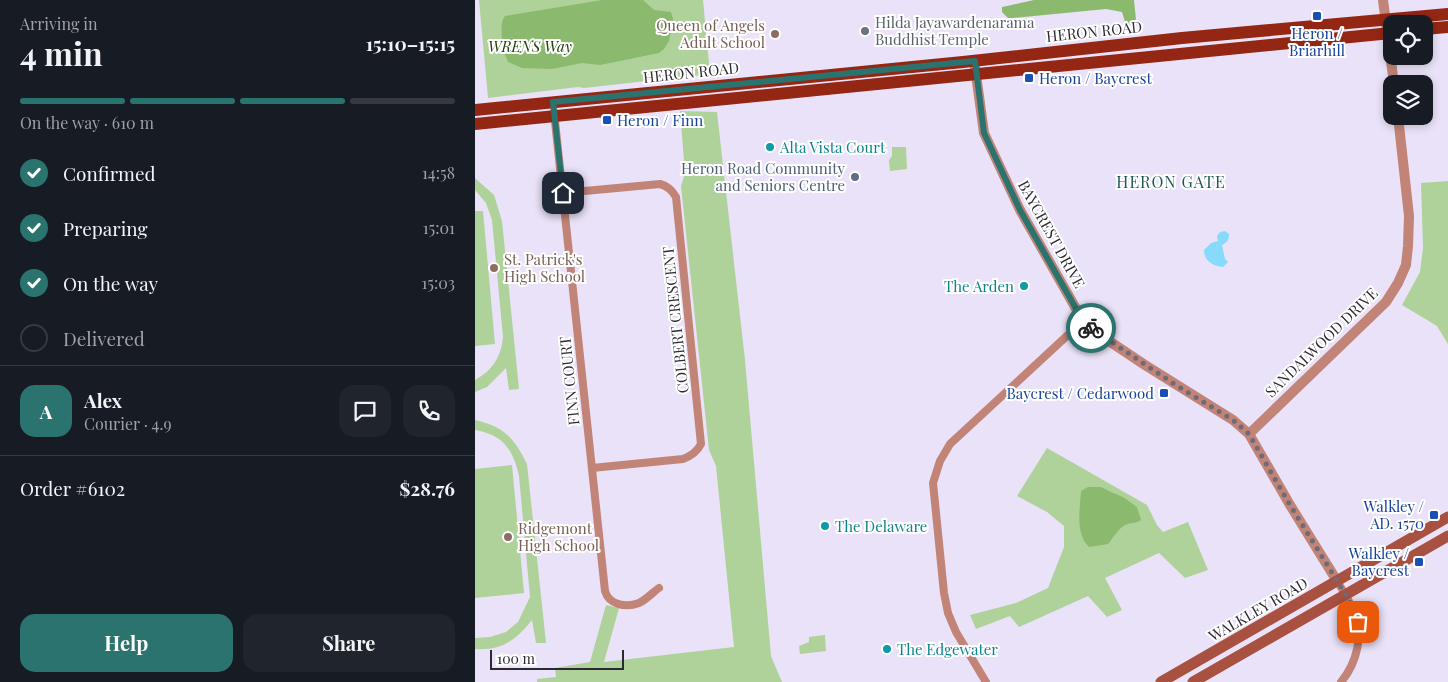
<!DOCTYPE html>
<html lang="en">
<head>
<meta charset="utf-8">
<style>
  body { margin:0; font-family:"Playfair Display",serif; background:#20242c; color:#f1f3f6; height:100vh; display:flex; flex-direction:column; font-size:19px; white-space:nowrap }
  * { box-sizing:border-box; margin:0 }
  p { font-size:16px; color:#9ea1a6 }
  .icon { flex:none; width:28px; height:28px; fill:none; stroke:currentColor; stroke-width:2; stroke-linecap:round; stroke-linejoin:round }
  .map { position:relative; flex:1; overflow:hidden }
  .side { display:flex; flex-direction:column; background:#171b24; width:475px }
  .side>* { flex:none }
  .tools { position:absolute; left:908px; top:15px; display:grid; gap:10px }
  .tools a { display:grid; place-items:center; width:50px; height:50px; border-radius:10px; background:#171b24; box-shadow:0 2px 8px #0003; font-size:25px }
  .scale { position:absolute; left:15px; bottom:12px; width:134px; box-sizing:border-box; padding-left:5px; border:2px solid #2c2931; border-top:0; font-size:14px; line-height:18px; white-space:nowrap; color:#2c2931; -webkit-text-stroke:4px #fff; paint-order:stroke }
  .pin { position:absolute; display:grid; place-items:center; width:42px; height:42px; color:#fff; margin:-21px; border-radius:10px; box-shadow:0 2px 8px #0006 }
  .courier { position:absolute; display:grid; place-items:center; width:50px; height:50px; margin:-25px; border:4px solid #2a736e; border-radius:50%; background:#fff; color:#222; box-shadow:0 1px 6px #0007 }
  .headline em { font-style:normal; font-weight:700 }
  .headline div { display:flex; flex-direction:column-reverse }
  .headline { display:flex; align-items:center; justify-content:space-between; height:85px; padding:0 20px }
  h1 { font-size:32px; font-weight:700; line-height:38px }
  .bar { display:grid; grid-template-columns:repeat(4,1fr); gap:8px 5px; align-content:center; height:60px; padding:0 20px }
  .bar i { height:6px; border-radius:4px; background:#363941 }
  .bar .selected { background:#2a736e }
  .bar p { grid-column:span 4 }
  .line { display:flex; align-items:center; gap:12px; padding:0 20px; border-top:1px solid #363941 }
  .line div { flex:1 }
  .round { display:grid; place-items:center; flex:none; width:52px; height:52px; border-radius:15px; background:#20242c }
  ol { padding:0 20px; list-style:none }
  li { display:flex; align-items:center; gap:15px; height:55px }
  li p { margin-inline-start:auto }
  li .icon { padding:5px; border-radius:50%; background:#2a736e; color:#fff; stroke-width:4 }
  li:last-child { color:#9ea1a6 }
  li i { width:28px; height:28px; border:2px solid #363941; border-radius:50% }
  .action { display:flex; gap:10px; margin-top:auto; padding:10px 20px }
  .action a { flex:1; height:58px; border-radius:15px; background:#2a736e; color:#fff; font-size:20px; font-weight:700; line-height:58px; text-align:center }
  .action a+a { background:#20242c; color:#f1f3f6 }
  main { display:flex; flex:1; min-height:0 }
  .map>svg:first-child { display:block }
  .green { fill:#afd29b }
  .forest { fill:#8bb96d }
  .water { fill:#88dafb }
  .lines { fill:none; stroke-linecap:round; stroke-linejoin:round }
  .minor { stroke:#c18477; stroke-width:8 }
  .tertiary { stroke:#c18477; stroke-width:10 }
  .secondary { stroke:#a95141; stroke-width:11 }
  .primary { stroke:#942614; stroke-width:12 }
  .done { stroke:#6e6a77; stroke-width:5; stroke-dasharray:0 9 }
  .route { stroke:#2a736e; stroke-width:6 }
  .transit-dot { fill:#1a4fb4; stroke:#fff; stroke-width:2 }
  .worship-dot { fill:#6b7280; stroke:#fff; stroke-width:2 }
  .education-dot { fill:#8d6e63; stroke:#fff; stroke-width:2 }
  .culture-dot { fill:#0f9aa8; stroke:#fff; stroke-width:2 }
  .service-dot { fill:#5c6f8a; stroke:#fff; stroke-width:2 }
  .labels { text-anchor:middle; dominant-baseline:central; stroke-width:4; stroke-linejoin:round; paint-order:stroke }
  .worship-label { font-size:15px; fill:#5b616d; stroke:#fff; text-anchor:start }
  .education-label { font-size:15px; fill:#785e54; stroke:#fff; text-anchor:start }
  .street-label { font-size:15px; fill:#2c2931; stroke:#fff }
  .transit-label { font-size:15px; fill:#164399; stroke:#fff; text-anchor:end }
  .park-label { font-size:15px; font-style:italic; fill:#213f08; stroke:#fff }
  .culture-label { font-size:15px; fill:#0d838f; stroke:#fff; text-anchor:start }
  .service-label { font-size:15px; fill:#4e5e75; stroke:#fff; text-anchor:end }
  .neighbourhood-label { font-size:16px; letter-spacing:1px; fill:#1c5753; stroke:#fff }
</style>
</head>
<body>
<main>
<section class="side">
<div class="headline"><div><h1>4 min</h1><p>Arriving in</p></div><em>15:10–15:15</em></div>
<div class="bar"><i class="selected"></i><i class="selected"></i><i class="selected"></i><i></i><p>On the way · 610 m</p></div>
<ol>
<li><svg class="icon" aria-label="check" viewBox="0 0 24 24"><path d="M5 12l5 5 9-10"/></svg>Confirmed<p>14:58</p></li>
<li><svg class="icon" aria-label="check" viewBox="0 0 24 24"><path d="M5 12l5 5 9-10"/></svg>Preparing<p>15:01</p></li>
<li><svg class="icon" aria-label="check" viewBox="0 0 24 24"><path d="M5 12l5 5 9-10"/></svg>On the way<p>15:03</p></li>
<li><i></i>Delivered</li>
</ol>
<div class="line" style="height:90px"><b class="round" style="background:#2a736e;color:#fff">A</b><div><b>Alex</b><p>Courier · 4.9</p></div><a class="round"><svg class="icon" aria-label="chat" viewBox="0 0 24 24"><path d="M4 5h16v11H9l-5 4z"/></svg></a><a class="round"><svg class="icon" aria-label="phone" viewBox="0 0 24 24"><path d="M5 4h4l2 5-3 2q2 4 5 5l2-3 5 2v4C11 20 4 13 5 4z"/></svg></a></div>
<div class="line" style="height:65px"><div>Order #6102</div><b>$28.76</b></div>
<div class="action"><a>Help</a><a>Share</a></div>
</section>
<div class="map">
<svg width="973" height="682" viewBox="0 0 973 682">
  <rect width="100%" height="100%" fill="#eae2f8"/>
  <!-- green -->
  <g class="green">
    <path d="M4,0h224l7,74 -126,14 -6,-1 -90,11z"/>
    <path d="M205,111l37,1 28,248 26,296 11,26h-245v-3l19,-2 -1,-9 35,-6 16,-57 13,3 -15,54 130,-15 -18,-181 -7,-16 -28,-264 4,-13z"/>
    <path d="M417,147h14l1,22 -17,2 -1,-11 3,-4z"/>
    <path d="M0,178l19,17 8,26 17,168 -10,1 -3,-22 -19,19 -12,5v-12c18,-10 26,-23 28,-43l-11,-117 -6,-17 -11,-13z"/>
    <path d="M973,181v163l-11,-18 -35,-21 18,-33 3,-24 -2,-65z"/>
    <path d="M0,211h8l12,133 -20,2z"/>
    <path d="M0,420c30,7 39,18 52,44l19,179h-10l-4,-23c-16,20 -30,31 -57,29v-11l15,-1 16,-5 12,-10 12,-25 -11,-121c-6,-27 -16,-41 -44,-46z"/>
    <path d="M572,448l100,57 10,20 6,7 25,-10 20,48 -23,8 -26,-25 -54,25 17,32 -15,7 -19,-21 -69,31 -9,-11 -34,13 -6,-14 46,-12 32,-15 16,-41v-21l-17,-14 -30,-16z"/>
    <path d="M37,465l12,128 -49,5v-129z"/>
    <path d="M350,635l1,16 -26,3 -1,-8 10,-4v-5z"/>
  </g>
  <!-- forest -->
  <g class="forest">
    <path d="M127,0h41l11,10 17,2 2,7 -4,22 -5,8 -5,4 -49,10 -10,2 -18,-2 -30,6 -30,-1 -14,-6c-5,-10 -10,-38 -3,-46z"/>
    <path d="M559,0h100l2,20 -2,4 -8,1 -4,-13 -16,-3 -93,9h-5l-6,-6v-5l5,-1z"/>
    <path d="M613,487h13l10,5 12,5 14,10 4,13c-5,4 -10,2 -16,5 -7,4 -12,13 -17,19l-19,3c-14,-13 -9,-38 -8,-56z"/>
  </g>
  <!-- water -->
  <path class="water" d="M750,231l4,3c0,7 -2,8 -7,11l3,14 3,3 -5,5c-10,-1 -19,-6 -19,-17l7,-7 7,-2 -1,-5 3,-4z"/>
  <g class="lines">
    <!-- minor -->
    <g class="minor">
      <path d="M79,112l51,479c4,14 21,17 34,12 7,-3 14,-11 20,-15"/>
      <path d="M88,193l97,-9c8,2 12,6 16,13l25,247c-4,8 -10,12 -18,15l-91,9"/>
      <path d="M862,581c6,10 13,20 17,31 10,22 3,51 -13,70"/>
      <path d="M511,682l-30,-50 -8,-19 -4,-20 -11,-110 7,-22 10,-17 133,-123"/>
    </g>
    <!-- tertiary -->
    <g class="tertiary">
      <path d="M908,0l11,84"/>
      <path d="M500,67l9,66 36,77 63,111 20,16 42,28 88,55 16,14 41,71 47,76"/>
      <path d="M774,434l137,-132 12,-19 8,-18 2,-19 1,-30 -11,-100"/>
    </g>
    <!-- secondary -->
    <g class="secondary">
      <path d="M686,682l287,-165"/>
      <path d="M718,682l255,-146"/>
    </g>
    <!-- primary -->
    <g class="primary">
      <path d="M949,29l24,-2"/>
      <path d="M0,110l488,-48 219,-24 266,-24"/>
      <path d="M0,124l916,-91"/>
    </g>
  </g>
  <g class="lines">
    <!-- done -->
    <path class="done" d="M616,328l83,56 59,36 16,14 41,71 59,95 9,22"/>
    <!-- route -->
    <path class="route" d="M88,193l-10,-91 422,-41 9,72 36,77 63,111 8,7"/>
  </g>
  <!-- markers -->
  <g class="transit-dot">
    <rect x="837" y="11" width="10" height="10" rx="2.5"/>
    <rect x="549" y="73" width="10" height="10" rx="2.5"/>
    <rect x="127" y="115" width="10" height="10" rx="2.5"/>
    <rect x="684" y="388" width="10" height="10" rx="2.5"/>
    <rect x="954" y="510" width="10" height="10" rx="2.5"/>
    <rect x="939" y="557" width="10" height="10" rx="2.5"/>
  </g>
  <circle class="worship-dot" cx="390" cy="31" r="5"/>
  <g class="education-dot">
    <circle cx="300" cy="34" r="5"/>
    <circle cx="19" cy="268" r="5"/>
    <circle cx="33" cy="537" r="5"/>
  </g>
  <g class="culture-dot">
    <circle cx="295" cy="147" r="5"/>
    <circle cx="549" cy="286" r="5"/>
    <circle cx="350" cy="526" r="5"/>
    <circle cx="412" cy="649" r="5"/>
  </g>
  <circle class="service-dot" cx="380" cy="177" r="5"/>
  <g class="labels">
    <!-- worship labels -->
    <g class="worship-label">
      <text x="400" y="22">Hilda Jayawardenarama<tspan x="400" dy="17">Buddhist Temple</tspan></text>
    </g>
    <!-- education labels -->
    <g class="education-label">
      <text x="290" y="25" text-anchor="end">Queen of Angels<tspan x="290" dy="17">Adult School</tspan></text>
      <text x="29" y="259">St. Patrick's<tspan x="29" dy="17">High School</tspan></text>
      <text x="43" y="528">Ridgemont<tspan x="43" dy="17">High School</tspan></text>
    </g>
    <!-- street labels -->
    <g class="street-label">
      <text transform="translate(619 31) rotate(-6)">HERON ROAD</text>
      <text transform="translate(216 72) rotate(-6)">HERON ROAD</text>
      <text transform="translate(577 234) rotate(61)">BAYCREST DRIVE</text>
      <text transform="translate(200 320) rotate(-96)">COLBERT CRESCENT</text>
      <text transform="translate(846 342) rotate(-44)">SANDALWOOD DRIVE</text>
      <text transform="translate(94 381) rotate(-96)">FINN COURT</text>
      <text transform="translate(783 609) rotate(-30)">WALKLEY ROAD</text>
    </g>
    <!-- transit labels -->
    <g class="transit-label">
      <text x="842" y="33" text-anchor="middle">Heron /<tspan x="842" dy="17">Briarhill</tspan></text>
      <text x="564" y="78" text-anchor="start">Heron / Baycrest</text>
      <text x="142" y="120" text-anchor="start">Heron / Finn</text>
      <text x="679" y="393">Baycrest / Cedarwood</text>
      <text x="949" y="506">Walkley /<tspan x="949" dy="17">AD. 1570</tspan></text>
      <text x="934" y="553">Walkley /<tspan x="934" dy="17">Baycrest</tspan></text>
    </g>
    <!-- park labels -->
    <g class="park-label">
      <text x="55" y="46">WRENS Way</text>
    </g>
    <!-- culture labels -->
    <g class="culture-label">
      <text x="305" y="147">Alta Vista Court</text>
      <text x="539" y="286" text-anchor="end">The Arden</text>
      <text x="360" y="526">The Delaware</text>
      <text x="422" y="649">The Edgewater</text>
    </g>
    <!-- service labels -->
    <g class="service-label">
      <text x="370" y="168">Heron Road Community<tspan x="370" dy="17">and Seniors Centre</tspan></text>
    </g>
    <!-- neighbourhood labels -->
    <g class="neighbourhood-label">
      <text x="696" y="181">HERON GATE</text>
    </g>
  </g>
</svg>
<div class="tools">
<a><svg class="icon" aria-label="locate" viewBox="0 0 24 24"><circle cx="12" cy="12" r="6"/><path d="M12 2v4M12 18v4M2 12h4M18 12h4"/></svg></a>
<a><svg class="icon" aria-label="layers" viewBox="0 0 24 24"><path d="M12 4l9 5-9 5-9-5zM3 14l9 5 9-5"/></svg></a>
</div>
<div class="scale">100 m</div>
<div class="pin" style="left:883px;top:622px;background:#ea580c"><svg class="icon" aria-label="bag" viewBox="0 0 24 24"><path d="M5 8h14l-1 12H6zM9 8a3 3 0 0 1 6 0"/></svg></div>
<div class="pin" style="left:88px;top:193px;background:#1f2937"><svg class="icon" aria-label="home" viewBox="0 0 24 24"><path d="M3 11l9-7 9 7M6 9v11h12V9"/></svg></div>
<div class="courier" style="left:616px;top:328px"><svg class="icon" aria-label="bike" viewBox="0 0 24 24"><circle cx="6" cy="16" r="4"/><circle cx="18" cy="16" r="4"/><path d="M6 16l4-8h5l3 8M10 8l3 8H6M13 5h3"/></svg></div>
</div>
</main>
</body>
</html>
